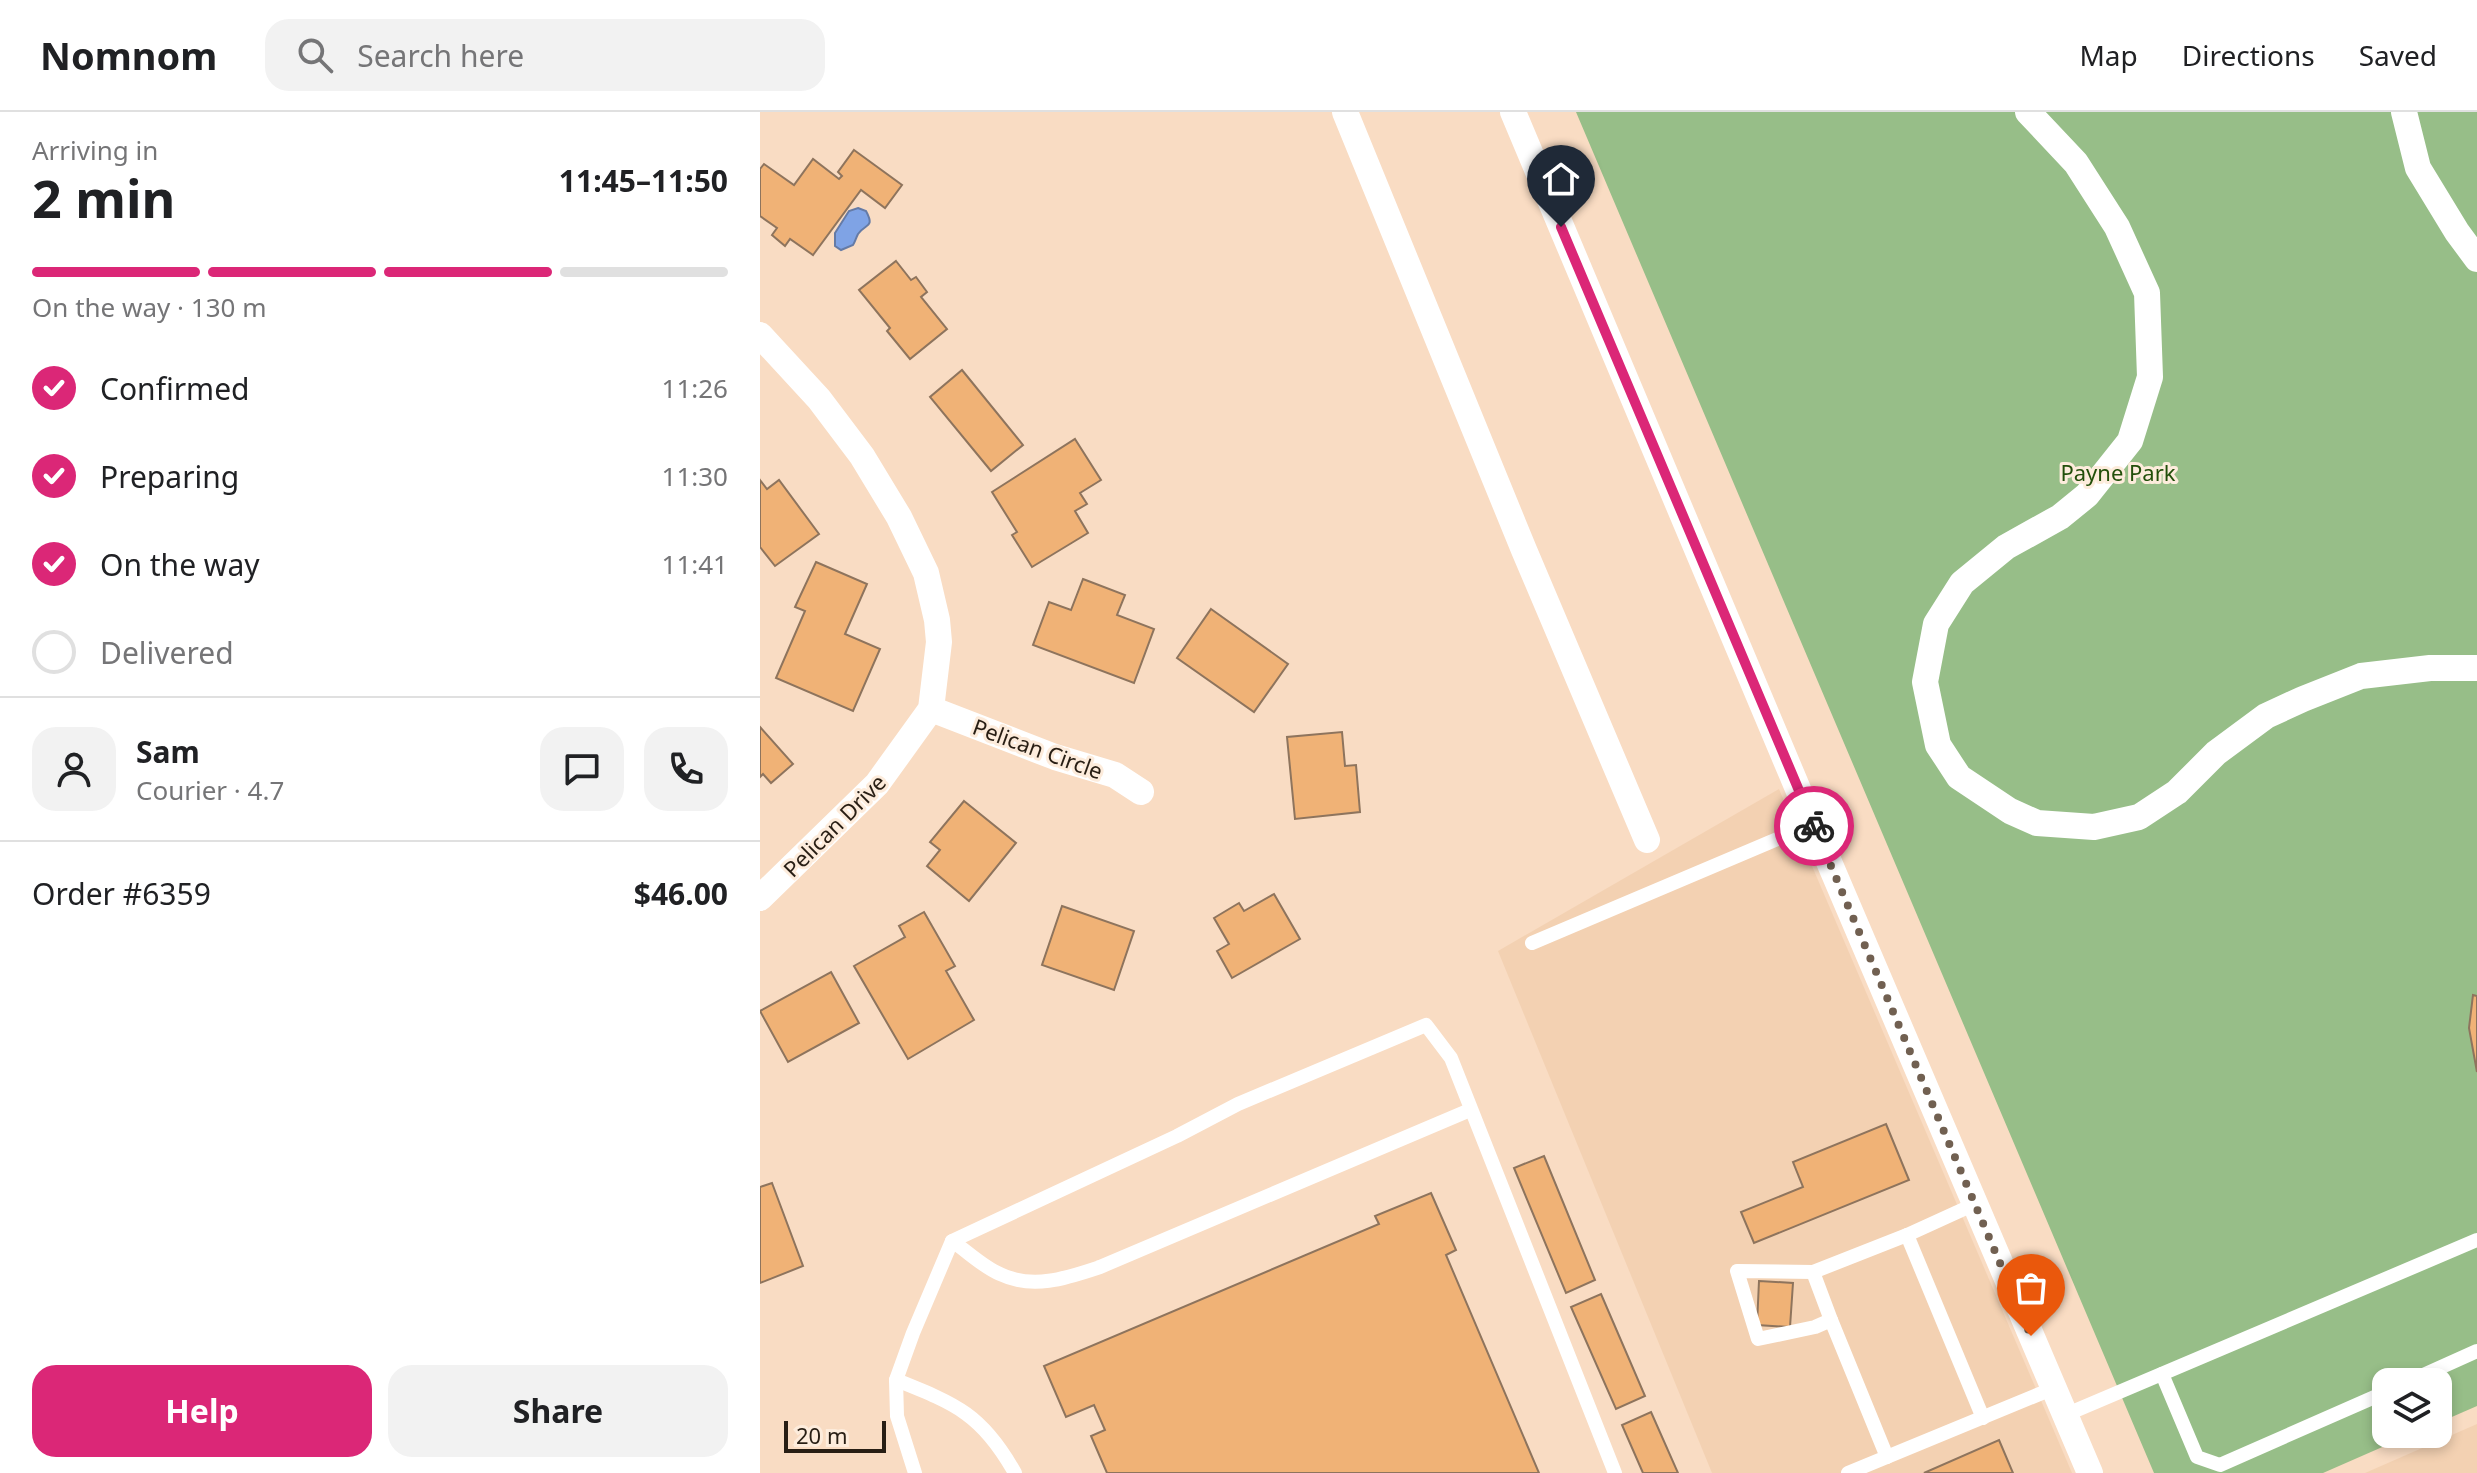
<!DOCTYPE html>
<html lang="en">
<head>
<meta charset="utf-8">
<style>
  body { margin:0; font-family:"Noto Sans",sans-serif; background:#f2f2f2; color:#202124; height:100vh; display:flex; flex-direction:column; font-size:30px; white-space:nowrap }
  * { box-sizing:border-box; margin:0 }
  p { font-size:26px; color:#757577 }
  .icon { flex:none; width:44px; height:44px; fill:none; stroke:currentColor; stroke-width:2; stroke-linecap:round; stroke-linejoin:round }
  .map { position:relative; flex:1; overflow:hidden }
  .drawer { display:flex; flex-direction:column; background:#fff; width:760px }
  .drawer>* { flex:none }
  .fabs { position:absolute; left:1612px; top:1256px; display:grid; gap:16px }
  .fabs a { display:grid; place-items:center; width:80px; height:80px; border-radius:16px; background:#fff; box-shadow:0 4px 12px #0003; font-size:40px }
  .scale { position:absolute; left:24px; bottom:20px; width:102px; box-sizing:border-box; padding-left:8px; border:4px solid #281e14; border-top:0; font-size:22px; line-height:28px; white-space:nowrap; color:#281e14; -webkit-text-stroke:6px #fdecdc; paint-order:stroke }
  .pin { position:absolute; display:grid; place-items:center; width:68px; height:68px; color:#fff; margin:-82px -34px; border-radius:50% 50% 50% 0; rotate:-45deg; box-shadow:0 0 8px #0007 }
  .pin .icon { rotate:45deg }
  .courier { position:absolute; display:grid; place-items:center; width:80px; height:80px; margin:-40px; border:6px solid #db2777; border-radius:50%; background:#fff; color:#222; box-shadow:0 2px 10px #0007 }
  .head em { font-style:normal; font-weight:700 }
  .head div { display:flex; flex-direction:column-reverse }
  .head { display:flex; align-items:center; justify-content:space-between; height:136px; padding:0 32px }
  h1 { font-size:52px; font-weight:700; line-height:60px }
  .bar { display:grid; grid-template-columns:repeat(4,1fr); gap:12px 8px; align-content:center; height:96px; padding:0 32px }
  .bar i { height:10px; border-radius:6px; background:#e0e0e0 }
  .bar .selected { background:#db2777 }
  .bar p { grid-column:span 4 }
  .line { display:flex; align-items:center; gap:20px; padding:0 32px; border-top:2px solid #e0e0e0 }
  .line div { flex:1 }
  .round { display:grid; place-items:center; flex:none; width:84px; height:84px; border-radius:24px; background:#f2f2f2 }
  ol { padding:0 32px; list-style:none }
  li { display:flex; align-items:center; gap:24px; height:88px }
  li p { margin-inline-start:auto }
  li .icon { padding:8px; border-radius:50%; background:#db2777; color:#fff; stroke-width:4 }
  li:last-child { color:#757577 }
  li i { width:44px; height:44px; border:4px solid #e0e0e0; border-radius:50% }
  .primary-button { display:flex; gap:16px; margin-top:auto; padding:16px 32px }
  .primary-button a { flex:1; height:92px; border-radius:24px; background:#db2777; color:#fff; font-size:32px; font-weight:700; line-height:92px; text-align:center }
  .primary-button a+a { background:#f2f2f2; color:#202124 }
  header { display:flex; align-items:center; gap:48px; box-sizing:border-box; height:112px; padding:0 40px; background:#fff; border-bottom:2px solid #e0e0e0 }
  header strong { font-size:38px }
  nav { display:flex; gap:44px; margin-inline-start:auto; font-size:28px }
  .search { width:560px; height:72px; background:#f2f2f2; display:flex; align-items:center; gap:20px; box-sizing:border-box; padding:0 28px; border-radius:24px; color:#757577; font-size:30px }
  main { display:flex; flex:1; min-height:0 }
  .map>svg:first-child { display:block }
  .built { fill:#f3d1b2 }
  .green { fill:#97be88 }
  .water { fill:#7fa3e5; stroke:#657ba6; stroke-width:2 }
  .building { fill:#f0b276; stroke:#8e745d; stroke-width:2 }
  .lines { fill:none; stroke-linecap:round; stroke-linejoin:round }
  .lane { stroke:#fff; stroke-width:14 }
  .street { stroke:#fff; stroke-width:26 }
  .done { stroke:#716051; stroke-width:8; stroke-dasharray:0 14.4 }
  .route { stroke:#db2777; stroke-width:10 }
  .labels { text-anchor:middle; dominant-baseline:central; stroke-width:6; stroke-linejoin:round; paint-order:stroke }
  .park-label { font-size:22px; fill:#224f0a; stroke:#fdecdc }
  .street-label { font-size:22px; fill:#281e14; stroke:#fdecdc }
</style>
</head>
<body>
<header>
<strong>Nomnom</strong>
<div class="search"><svg class="icon" aria-label="search" viewBox="0 0 24 24"><circle cx="10" cy="10" r="6"/><path d="M15 15l6 6"/></svg>Search here</div>
<nav><a>Map</a><a>Directions</a><a>Saved</a></nav>
</header>
<main>
<section class="drawer">
<div class="head"><div><h1>2 min</h1><p>Arriving in</p></div><em>11:45–11:50</em></div>
<div class="bar"><i class="selected"></i><i class="selected"></i><i class="selected"></i><i></i><p>On the way · 130 m</p></div>
<ol>
<li><svg class="icon" aria-label="check" viewBox="0 0 24 24"><path d="M5 12l5 5 9-10"/></svg>Confirmed<p>11:26</p></li>
<li><svg class="icon" aria-label="check" viewBox="0 0 24 24"><path d="M5 12l5 5 9-10"/></svg>Preparing<p>11:30</p></li>
<li><svg class="icon" aria-label="check" viewBox="0 0 24 24"><path d="M5 12l5 5 9-10"/></svg>On the way<p>11:41</p></li>
<li><i></i>Delivered</li>
</ol>
<div class="line" style="height:144px"><a class="round"><svg class="icon" aria-label="person" viewBox="0 0 24 24"><circle cx="12" cy="8" r="4"/><path d="M4 21q1-7 8-7t8 7"/></svg></a><div><b>Sam</b><p>Courier · 4.7</p></div><a class="round"><svg class="icon" aria-label="chat" viewBox="0 0 24 24"><path d="M4 5h16v11H9l-5 4z"/></svg></a><a class="round"><svg class="icon" aria-label="phone" viewBox="0 0 24 24"><path d="M5 4h4l2 5-3 2q2 4 5 5l2-3 5 2v4C11 20 4 13 5 4z"/></svg></a></div>
<div class="line" style="height:104px"><div>Order #6359</div><b>$46.00</b></div>
<div class="primary-button"><a>Help</a><a>Share</a></div>
</section>
<div class="map">
<svg width="1717" height="1361" viewBox="0 0 1717 1361">
  <rect width="100%" height="100%" fill="#f9dcc3"/>
  <!-- built -->
  <g class="built">
    <path d="M1019,677l293,684h-360l-214,-522z"/>
    <path d="M1717,1312v49h-112z"/>
  </g>
  <!-- green -->
  <path class="green" d="M816,0h901v1294l-39,17v-41h-52v52h26l-89,39h-169z"/>
  <!-- water -->
  <path class="water" d="M98,96l8,3c9,17 0,12 -8,23 -2,4 -3,8 -5,11l-12,5 -6,-4v-13l14,-22z"/>
  <!-- building -->
  <g class="building">
    <path d="M94,38l48,35 -17,23 -24,-18 -48,65 -23,-16 -5,7 -13,-11 5,-7 -17,-12v-47l4,-5 30,21 19,-26 26,20 3,-3 -4,-4z"/>
    <path d="M136,149l15,19 5,-3 11,15 -6,5 26,32 -37,30 -23,-28 3,-3 -31,-38z"/>
    <path d="M202,258l61,75 -32,26 -61,-74z"/>
    <path d="M315,327l26,41 -21,13 7,11 -12,7 13,22 -56,34 -20,-32 5,-3 -25,-40z"/>
    <path d="M0,368l7,9 12,-9 40,54 -44,32 -15,-19z"/>
    <path d="M56,450l51,22 -22,50 35,15 -27,62 -77,-33 29,-67 -10,-4z"/>
    <path d="M323,467l42,16 -8,20 37,14 -20,54 -101,-38 16,-43 22,8z"/>
    <path d="M451,497l77,55 -34,48 -77,-54z"/>
    <path d="M0,615l33,37 -22,19 -8,-9 -3,3z"/>
    <path d="M582,620l3,34 11,-1 4,47 -65,7 -8,-82z"/>
    <path d="M204,689l52,42 -47,58 -42,-35 13,-16 -10,-8z"/>
    <path d="M514,782l26,45 -68,39 -15,-27 12,-7 -15,-26 25,-15 5,8z"/>
    <path d="M302,794l72,25 -20,59 -72,-25z"/>
    <path d="M164,800l31,54 -9,5 28,49 -66,39 -54,-93 51,-29 -6,-11z"/>
    <path d="M71,860l28,51 -71,39 -28,-51z"/>
    <path d="M1713,883l4,1v76l-8,-44z"/>
    <path d="M1126,1012l23,56 -155,63 -13,-31 62,-25 -10,-25z"/>
    <path d="M784,1044l51,124 -29,13 -52,-125z"/>
    <path d="M12,1071l31,83 -43,17v-96z"/>
    <path d="M671,1081l25,57 -10,5 93,218h-432l-16,-37 14,-6 -11,-25 -28,12 -22,-51 335,-142 -4,-8z"/>
    <path d="M999,1169l34,2 -3,44 -33,-2z"/>
    <path d="M841,1182l44,102 -29,13 -45,-102z"/>
    <path d="M891,1300l27,61h-35l-21,-48z"/>
    <path d="M1239,1328l14,33h-89z"/>
  </g>
  <g class="lines">
    <!-- lane -->
    <g class="lane">
      <path d="M772,831l281,-119"/>
      <path d="M1147,1123l76,183"/>
      <path d="M192,1129c15,10 31,26 48,33 33,16 67,4 100,-7l370,-157"/>
      <path d="M1053,1160l18,48"/>
      <path d="M1402,1262l35,83 23,8 166,-73"/>
      <path d="M136,1268c60,24 86,34 119,93"/>
      <path d="M1648,1270l69,-31"/>
      <path d="M1305,1303l412,-175"/>
      <path d="M1127,1345l-56,-137 -16,7 -57,12 -21,-68 76,1 94,-37 68,-31"/>
      <path d="M155,1361l-18,-57 -1,-36 17,-47 39,-92 225,-105 61,-32 188,-79 25,33 164,415"/>
      <path d="M1088,1361l206,-85"/>
    </g>
    <!-- street -->
    <g class="street">
      <path d="M585,0l179,438 123,290"/>
      <path d="M753,0l290,689 287,672"/>
      <path d="M1268,0l48,51 41,64 30,66 3,84 -20,64 -43,54 -27,22 -54,30 -44,36 -26,41 -11,58 13,63 21,32 51,34 27,12 57,4 45,-10 38,-25 39,-39 50,-37 37,-17 58,-23 69,-8h47"/>
      <path d="M1644,0l14,56 39,64 20,27"/>
      <path d="M0,223l59,64 43,57 37,61 27,56 11,47 2,22 -8,67 -54,75 -117,114"/>
      <path d="M171,597l124,48 60,18 26,17"/>
    </g>
  </g>
  <g class="lines">
    <!-- done -->
    <path class="done" d="M1054,714l217,510"/>
    <!-- route -->
    <path class="route" d="M801,115l253,599"/>
  </g>
  <g class="labels">
    <!-- park labels -->
    <g class="park-label">
      <text x="1358" y="360">Payne Park</text>
    </g>
    <!-- street labels -->
    <g class="street-label">
      <text transform="translate(278 636) rotate(20)">Pelican Circle</text>
      <text transform="translate(74 713) rotate(-45)">Pelican Drive</text>
    </g>
  </g>
</svg>
<div class="fabs">
<a><svg class="icon" aria-label="layers" viewBox="0 0 24 24"><path d="M12 4l9 5-9 5-9-5zM3 14l9 5 9-5"/></svg></a>
</div>
<div class="scale">20 m</div>
<div class="pin" style="left:1271px;top:1224px;background:#ea580c"><svg class="icon" aria-label="bag" viewBox="0 0 24 24"><path d="M5 8h14l-1 12H6zM9 8a3 3 0 0 1 6 0"/></svg></div>
<div class="pin" style="left:801px;top:115px;background:#1f2937"><svg class="icon" aria-label="home" viewBox="0 0 24 24"><path d="M3 11l9-7 9 7M6 9v11h12V9"/></svg></div>
<div class="courier" style="left:1054px;top:714px"><svg class="icon" aria-label="bike" viewBox="0 0 24 24"><circle cx="6" cy="16" r="4"/><circle cx="18" cy="16" r="4"/><path d="M6 16l4-8h5l3 8M10 8l3 8H6M13 5h3"/></svg></div>
</div>
</main>
</body>
</html>
